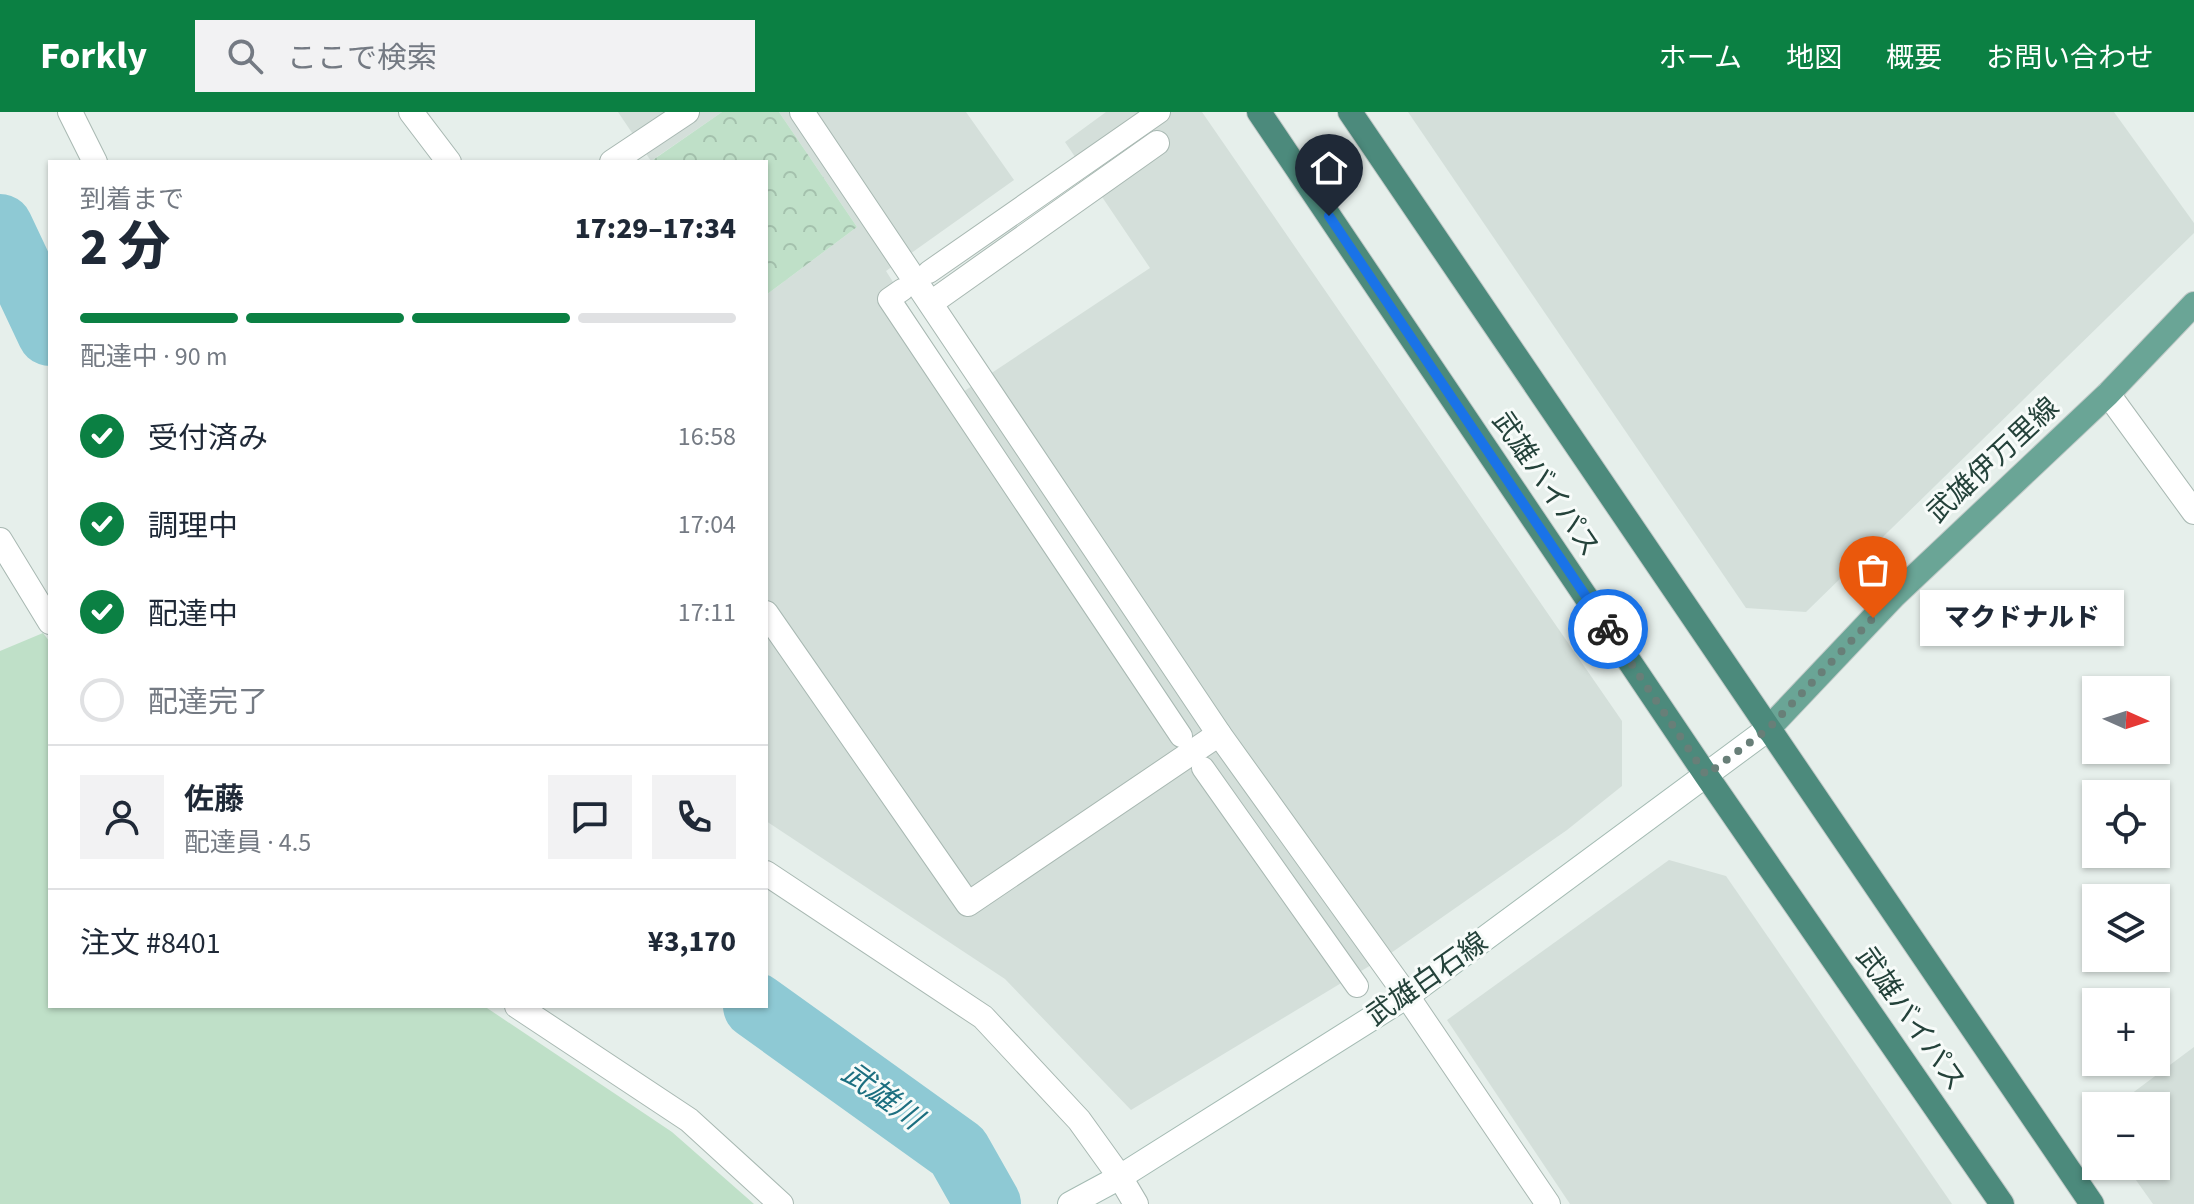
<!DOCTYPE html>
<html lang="ja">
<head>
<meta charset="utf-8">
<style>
  body { margin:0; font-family:"Source Sans 3","Noto Sans JP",sans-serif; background:#f2f2f3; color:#1f2937; height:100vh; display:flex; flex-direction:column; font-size:30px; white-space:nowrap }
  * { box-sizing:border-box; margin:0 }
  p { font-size:26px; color:#747a83 }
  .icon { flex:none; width:44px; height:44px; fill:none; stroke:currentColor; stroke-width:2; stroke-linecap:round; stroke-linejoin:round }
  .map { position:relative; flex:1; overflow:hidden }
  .drawer { position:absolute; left:48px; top:48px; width:720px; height:848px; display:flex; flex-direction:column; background:#fff; border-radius:0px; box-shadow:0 2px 6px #0004 }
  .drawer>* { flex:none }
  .needle { width:52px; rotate:93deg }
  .controls { position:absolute; left:2082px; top:564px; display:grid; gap:16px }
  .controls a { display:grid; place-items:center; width:88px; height:88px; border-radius:0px; background:#fff; box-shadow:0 2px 6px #0004; font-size:40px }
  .pin { position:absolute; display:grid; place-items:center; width:68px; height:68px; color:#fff; margin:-82px -34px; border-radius:50% 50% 50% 0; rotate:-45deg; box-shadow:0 0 8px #0007 }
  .pin .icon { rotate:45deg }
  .courier { position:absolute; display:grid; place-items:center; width:80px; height:80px; margin:-40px; border:6px solid #1a73e8; border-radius:50%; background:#fff; color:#222; box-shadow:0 2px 10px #0007 }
  .bubble { position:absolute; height:56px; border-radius:0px; background:#fff; box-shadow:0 2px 6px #0004; font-size:26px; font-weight:800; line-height:56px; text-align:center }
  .summary em { font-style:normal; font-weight:800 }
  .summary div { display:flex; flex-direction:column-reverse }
  .summary { display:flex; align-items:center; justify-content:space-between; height:136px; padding:0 32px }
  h1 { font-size:52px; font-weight:800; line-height:60px }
  .bar { display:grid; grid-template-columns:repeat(4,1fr); gap:12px 8px; align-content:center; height:96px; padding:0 32px }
  .bar i { height:10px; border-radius:6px; background:#e0e1e3 }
  .bar .selected { background:#0b8043 }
  .bar p { grid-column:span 4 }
  .line { display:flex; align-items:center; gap:20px; padding:0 32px; border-top:2px solid #e0e1e3 }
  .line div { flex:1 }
  .round { display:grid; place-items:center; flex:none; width:84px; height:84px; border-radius:0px; background:#f2f2f3 }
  ol { padding:0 32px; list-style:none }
  li { display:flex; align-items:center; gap:24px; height:88px }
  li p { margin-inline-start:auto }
  li .icon { padding:8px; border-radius:50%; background:#0b8043; color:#fff; stroke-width:4 }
  li:last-child { color:#747a83 }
  li i { width:44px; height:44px; border:4px solid #e0e1e3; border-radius:50% }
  header { display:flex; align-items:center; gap:48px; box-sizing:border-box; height:112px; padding:0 40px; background:#0b8043; color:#fff }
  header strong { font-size:38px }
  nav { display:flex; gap:44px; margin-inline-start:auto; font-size:28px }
  .search { width:560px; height:72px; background:#f2f2f3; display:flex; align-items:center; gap:20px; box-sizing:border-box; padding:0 28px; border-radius:0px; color:#747a83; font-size:30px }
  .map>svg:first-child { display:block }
  .built { fill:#d4dfda }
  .park { fill:url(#park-crowns) }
  .garden { fill:#bfe0c8 }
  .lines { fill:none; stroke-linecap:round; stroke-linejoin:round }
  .river { stroke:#8ec9d4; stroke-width:66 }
  .pedestrian-casing { stroke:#a8b8b2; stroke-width:24 }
  .minor-casing { stroke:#a8b8b2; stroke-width:26 }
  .tertiary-casing { stroke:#a8b8b2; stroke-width:26 }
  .secondary-casing { stroke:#a4bbb3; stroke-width:26 }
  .primary-casing { stroke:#c2cac8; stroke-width:26 }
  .trunk-casing { stroke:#c2cac8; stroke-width:26 }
  .pedestrian { stroke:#fff; stroke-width:22 }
  .minor { stroke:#fff; stroke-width:24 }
  .tertiary { stroke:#fff; stroke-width:24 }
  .secondary { stroke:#fff; stroke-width:24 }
  .primary { stroke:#6aa596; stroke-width:24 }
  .trunk { stroke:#4c8a7c; stroke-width:24 }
  .done { stroke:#687f78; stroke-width:8; stroke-dasharray:0 14.4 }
  .route { stroke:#1a73e8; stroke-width:10 }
  .labels { text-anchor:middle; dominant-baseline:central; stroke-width:6; stroke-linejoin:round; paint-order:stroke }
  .street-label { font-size:28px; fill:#24423a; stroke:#f7fbf9 }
  .water-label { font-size:30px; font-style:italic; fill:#1c6f80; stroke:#f7fbf9 }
</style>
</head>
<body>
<header>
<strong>Forkly</strong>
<div class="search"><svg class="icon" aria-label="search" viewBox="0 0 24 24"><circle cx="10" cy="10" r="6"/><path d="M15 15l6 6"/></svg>ここで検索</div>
<nav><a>ホーム</a><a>地図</a><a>概要</a><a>お問い合わせ</a></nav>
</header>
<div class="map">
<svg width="2194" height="1092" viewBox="0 0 2194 1092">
  <defs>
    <pattern id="park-crowns" width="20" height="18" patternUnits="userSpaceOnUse" patternTransform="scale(2)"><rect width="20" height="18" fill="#bfe0c8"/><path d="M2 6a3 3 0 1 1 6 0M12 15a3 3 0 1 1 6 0" fill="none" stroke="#a4c1ad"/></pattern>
  </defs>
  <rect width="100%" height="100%" fill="#e6efeb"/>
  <!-- built -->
  <g class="built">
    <path d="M618,0h104l-71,49z"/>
    <path d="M779,0h187l48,68 -128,91 77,121 187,-124 -85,-126 41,-30h96l420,609v65l-55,44 -176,123 -260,157 -126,-131 -239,-158v-526l91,-68z"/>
    <path d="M1408,0h706l80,111v10l-388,379 -60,-4z"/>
    <path d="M1669,748l57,16 226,328h-382l-123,-184z"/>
    <path d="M2194,935v157h-41l-27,-38h30v-60h-41z"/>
  </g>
  <!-- park -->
  <path class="park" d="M722,0h57l78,115 -91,68v-133h-116z"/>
  <!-- garden -->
  <path class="garden" d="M43,521l7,9v364h434l188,126 82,72h-754v-553z"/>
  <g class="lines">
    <!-- river -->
    <g class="river">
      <path d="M0,115l50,106"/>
      <path d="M756,894l202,145 30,53"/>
    </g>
    <!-- pedestrian casing -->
    <g class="pedestrian-casing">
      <g id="pedestrian">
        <path d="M929,160l230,-160"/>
        <path d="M902,178l-13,9 292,437"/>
        <path d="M1203,656l154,218"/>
      </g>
    </g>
    <!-- minor casing -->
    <g class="minor-casing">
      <g id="minor">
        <path d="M70,0l25,50"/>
        <path d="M411,0l38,50"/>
        <path d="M802,0l417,622 188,262 141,208"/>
        <path d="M612,50l75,-50"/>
        <path d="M931,191l226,-160"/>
        <path d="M2108,282l86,118"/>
        <path d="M766,501l202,291 251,-170"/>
        <path d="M766,761l217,144 96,103 41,57 16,27"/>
      </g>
    </g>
    <!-- tertiary casing -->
    <g class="tertiary-casing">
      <g id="tertiary">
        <path d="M0,428l50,82"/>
        <path d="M517,894l172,114 92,84"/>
      </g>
    </g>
    <!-- secondary casing -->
    <g class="secondary-casing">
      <path id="secondary" d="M1070,1092l50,-27 287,-181 361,-267"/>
    </g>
    <!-- primary casing -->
    <g class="primary-casing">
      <path id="primary" d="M1768,617l126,-133 214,-202 86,-90"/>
    </g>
    <!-- trunk casing -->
    <g class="trunk-casing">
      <g id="trunk">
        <path d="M1259,0l447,663 296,429"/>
        <path d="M1350,0l742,1092"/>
      </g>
    </g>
    <!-- pedestrian -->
    <use href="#pedestrian" class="pedestrian"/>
    <!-- minor -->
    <use href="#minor" class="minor"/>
    <!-- tertiary -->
    <use href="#tertiary" class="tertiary"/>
    <!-- secondary -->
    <use href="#secondary" class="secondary"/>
    <!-- primary -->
    <use href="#primary" class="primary"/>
    <!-- trunk -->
    <use href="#trunk" class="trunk"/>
  </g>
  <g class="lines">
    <!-- done -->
    <path class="done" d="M1608,517l98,146 62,-46 105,-111"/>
    <!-- route -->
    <path class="route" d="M1329,104l279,413"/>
  </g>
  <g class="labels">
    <!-- street labels -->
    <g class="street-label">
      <text transform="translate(1993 348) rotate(-43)">武雄伊万里線</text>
      <text transform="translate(1546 372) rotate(56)">武雄バイパス</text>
      <text transform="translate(1427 867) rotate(-35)">武雄白石線</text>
      <text transform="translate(1911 907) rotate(55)">武雄バイパス</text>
    </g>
    <!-- water labels -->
    <g class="water-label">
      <text transform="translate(882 984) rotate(36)">武雄川</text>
    </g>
  </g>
</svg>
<div class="controls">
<a><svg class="needle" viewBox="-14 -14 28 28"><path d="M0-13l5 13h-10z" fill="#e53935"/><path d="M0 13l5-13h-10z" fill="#747a83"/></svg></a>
<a><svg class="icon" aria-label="locate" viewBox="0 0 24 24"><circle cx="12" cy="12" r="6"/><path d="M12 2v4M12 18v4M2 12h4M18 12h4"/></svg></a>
<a><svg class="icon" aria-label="layers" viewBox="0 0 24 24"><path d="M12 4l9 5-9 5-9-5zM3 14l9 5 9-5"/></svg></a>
<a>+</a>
<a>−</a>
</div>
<div class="pin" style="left:1873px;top:506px;background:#ea580c"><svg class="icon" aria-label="bag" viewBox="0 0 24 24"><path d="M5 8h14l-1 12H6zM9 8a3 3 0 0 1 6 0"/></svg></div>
<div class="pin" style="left:1329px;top:104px;background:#1f2937"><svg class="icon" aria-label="home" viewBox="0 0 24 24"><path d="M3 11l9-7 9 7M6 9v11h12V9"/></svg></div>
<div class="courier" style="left:1608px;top:517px"><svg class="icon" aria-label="bike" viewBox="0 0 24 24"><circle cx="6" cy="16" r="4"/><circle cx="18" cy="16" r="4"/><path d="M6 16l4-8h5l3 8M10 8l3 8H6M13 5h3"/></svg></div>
<div class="bubble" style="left:1920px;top:478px;width:204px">マクドナルド</div>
<section class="drawer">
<div class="summary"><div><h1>2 分</h1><p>到着まで</p></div><em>17:29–17:34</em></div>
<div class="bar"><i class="selected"></i><i class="selected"></i><i class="selected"></i><i></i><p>配達中 · 90 m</p></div>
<ol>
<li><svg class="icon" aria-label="check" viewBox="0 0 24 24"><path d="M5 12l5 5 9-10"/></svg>受付済み<p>16:58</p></li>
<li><svg class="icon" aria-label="check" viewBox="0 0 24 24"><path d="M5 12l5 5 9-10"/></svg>調理中<p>17:04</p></li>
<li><svg class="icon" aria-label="check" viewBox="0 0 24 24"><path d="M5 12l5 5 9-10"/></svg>配達中<p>17:11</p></li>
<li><i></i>配達完了</li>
</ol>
<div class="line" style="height:144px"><a class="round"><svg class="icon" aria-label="person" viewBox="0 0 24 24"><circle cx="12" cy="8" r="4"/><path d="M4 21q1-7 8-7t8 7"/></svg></a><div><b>佐藤</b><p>配達員 · 4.5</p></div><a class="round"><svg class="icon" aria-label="chat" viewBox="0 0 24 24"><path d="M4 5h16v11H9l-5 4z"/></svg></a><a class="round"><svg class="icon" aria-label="phone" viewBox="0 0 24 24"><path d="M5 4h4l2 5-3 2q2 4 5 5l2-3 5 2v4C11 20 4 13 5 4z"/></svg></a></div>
<div class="line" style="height:104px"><div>注文 #8401</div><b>¥3,170</b></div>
</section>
</div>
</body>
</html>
